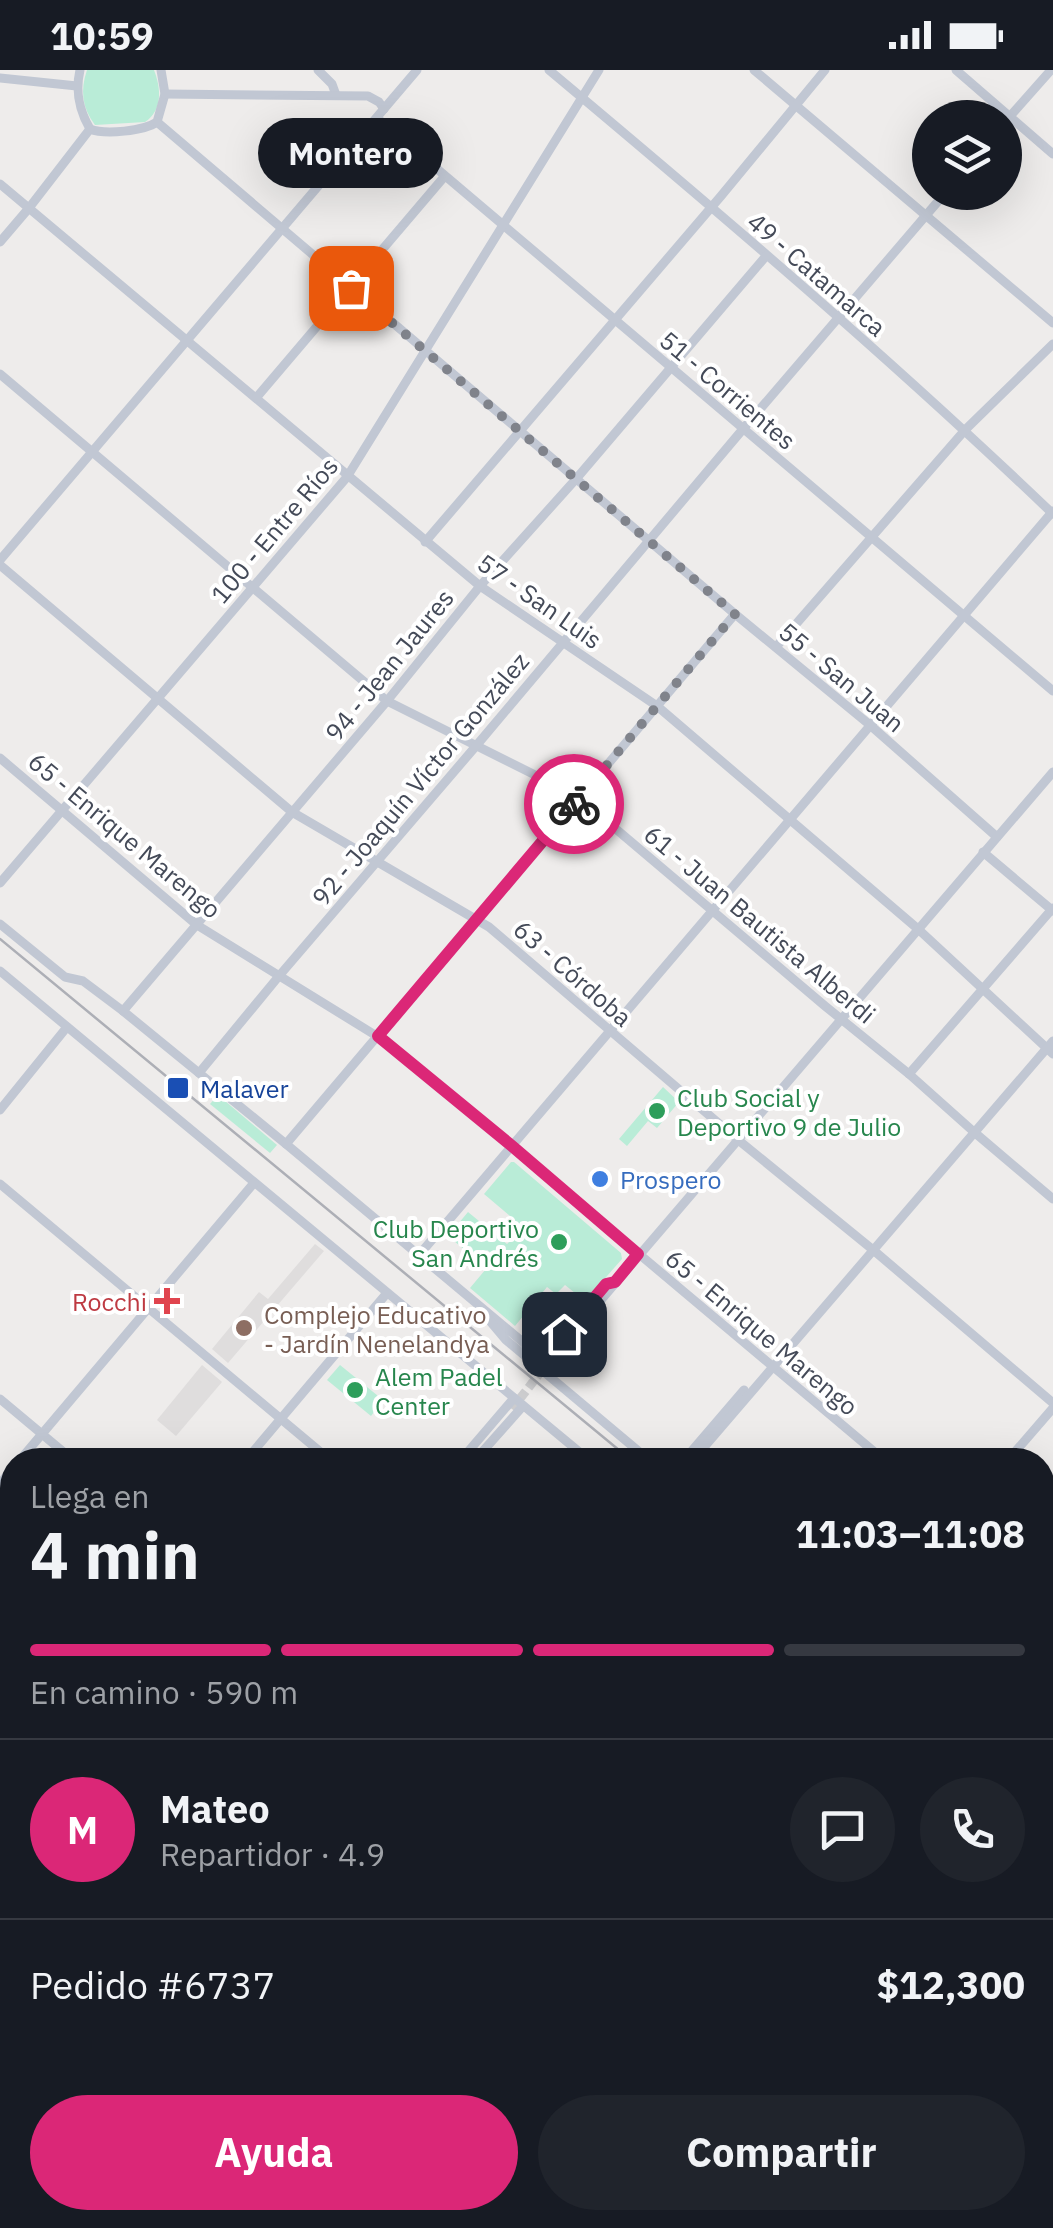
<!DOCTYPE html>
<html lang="es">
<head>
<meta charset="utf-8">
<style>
  body { margin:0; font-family:"IBM Plex Sans",sans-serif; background:#20242c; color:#f1f3f6; height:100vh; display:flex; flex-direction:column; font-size:38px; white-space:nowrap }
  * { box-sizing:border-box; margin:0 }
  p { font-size:32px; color:#9ea1a6 }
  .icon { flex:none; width:55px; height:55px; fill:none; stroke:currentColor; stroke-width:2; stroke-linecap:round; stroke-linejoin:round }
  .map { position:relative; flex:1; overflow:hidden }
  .drawer { position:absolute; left:0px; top:1378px; width:1055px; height:782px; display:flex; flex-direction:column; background:#171b24; border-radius:40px 40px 0 0; box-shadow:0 10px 40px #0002 }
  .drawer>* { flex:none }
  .controls { position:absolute; left:912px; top:30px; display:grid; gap:20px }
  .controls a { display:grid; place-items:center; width:110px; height:110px; border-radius:50%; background:#171b24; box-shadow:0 10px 40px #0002; font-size:50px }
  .pin { position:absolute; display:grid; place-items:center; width:85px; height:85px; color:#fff; margin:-42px; border-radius:20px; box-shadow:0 5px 15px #0006 }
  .courier { position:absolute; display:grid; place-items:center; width:100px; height:100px; margin:-50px; border:8px solid #db2777; border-radius:50%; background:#fff; color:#222; box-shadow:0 2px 12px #0007 }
  .bubble { position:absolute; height:70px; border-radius:35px; background:#171b24; box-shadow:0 10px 40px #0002; font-size:32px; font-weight:800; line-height:70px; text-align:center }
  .headline em { font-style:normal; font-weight:800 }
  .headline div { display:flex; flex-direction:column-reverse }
  .headline { display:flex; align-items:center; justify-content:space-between; height:170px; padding:0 30px }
  h1 { font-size:65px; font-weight:800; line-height:75px }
  .bar { display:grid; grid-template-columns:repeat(4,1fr); gap:15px 10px; align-content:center; height:120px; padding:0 30px }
  .bar i { height:12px; border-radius:8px; background:#363941 }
  .bar .active { background:#db2777 }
  .bar p { grid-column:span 4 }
  .line { display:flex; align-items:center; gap:25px; padding:0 30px; border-top:2px solid #363941 }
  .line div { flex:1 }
  .round { display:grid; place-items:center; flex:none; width:105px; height:105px; border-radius:52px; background:#20242c }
  .action { display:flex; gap:20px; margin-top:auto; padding:20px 30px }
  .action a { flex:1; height:115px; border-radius:60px; background:#db2777; color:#fff; font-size:40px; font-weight:800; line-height:115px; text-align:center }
  .action a+a { background:#20242c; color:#f1f3f6 }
  .status { display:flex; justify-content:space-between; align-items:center; height:70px; padding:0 50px; background:#171b24; direction:ltr }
  .status svg { height:28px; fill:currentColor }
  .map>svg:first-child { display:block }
  .education { fill:#dfdddd }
  .green { fill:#b9ecd7 }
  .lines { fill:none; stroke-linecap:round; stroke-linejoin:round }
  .minor-tunnel { stroke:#ccccce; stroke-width:9; stroke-dasharray:9 4.5; stroke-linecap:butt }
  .minor { stroke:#c1c7d3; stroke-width:9 }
  .major { stroke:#abb4ca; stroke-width:11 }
  .rail { stroke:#adafb6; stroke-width:2.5 }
  .done { stroke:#80838b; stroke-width:10; stroke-dasharray:0 18 }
  .route { stroke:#db2777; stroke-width:12 }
  .transit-dot { fill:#1a4fb4; stroke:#fff; stroke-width:4 }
  .leisure-dot { fill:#2e9e5b; stroke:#fff; stroke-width:4 }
  .shop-dot { fill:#3f7fe0; stroke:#fff; stroke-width:4 }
  .health-dot { fill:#e0444e; stroke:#fff; stroke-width:4 }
  .education-dot { fill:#8d6e63; stroke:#fff; stroke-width:4 }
  .labels { text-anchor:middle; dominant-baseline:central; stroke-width:8; stroke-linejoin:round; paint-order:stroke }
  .street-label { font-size:25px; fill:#444a58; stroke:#fff }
  .transit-label { font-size:25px; fill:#164399; stroke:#fff; text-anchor:start }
  .leisure-label { font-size:25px; fill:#27864d; stroke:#fff; text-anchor:start }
  .shop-label { font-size:25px; fill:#366cbe; stroke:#fff; text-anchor:start }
  .health-label { font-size:25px; fill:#be3a42; stroke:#fff; text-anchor:end }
  .education-label { font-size:25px; fill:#785e54; stroke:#fff; text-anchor:start }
</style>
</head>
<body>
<div class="status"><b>10:59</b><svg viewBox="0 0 49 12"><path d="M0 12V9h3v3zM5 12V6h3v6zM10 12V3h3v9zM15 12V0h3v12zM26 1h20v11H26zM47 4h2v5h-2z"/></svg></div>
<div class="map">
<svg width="1053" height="2158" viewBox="0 0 1053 2158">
  <rect width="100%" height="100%" fill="#eeeceb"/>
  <!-- education -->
  <g class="education">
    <path d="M315,1174l9,7 -96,112 -16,-14 47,-57 9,7z"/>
    <path d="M202,1295l20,17 -46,54 -19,-16z"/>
  </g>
  <!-- green -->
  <g class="green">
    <path d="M87,0h67c7,18 9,40 -9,52l-50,3c-13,-17 -15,-35 -8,-55z"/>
    <path d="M663,1017l16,15 -22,26 -9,-7 -21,25 -8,-7z"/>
    <path d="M218,1025l59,50 -7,8 -60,-49z"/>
    <path d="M511,1092h3l107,91 1,6 -37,42 -20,-16 -9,9 -9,-7 -32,39 -45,-38 26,-31 -9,-7 -9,11 -30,-25 20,-24 39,32 4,-4 -1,-9 7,-9 -33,-28z"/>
    <path d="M340,1295l43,35 -12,16 -44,-36z"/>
    <path d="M0,1665l12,6v72l-9,38 -3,-2z"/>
  </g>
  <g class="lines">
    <!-- minor-tunnel -->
    <path class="minor-tunnel" d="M512,1339l34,-44"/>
    <!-- minor -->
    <g class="minor">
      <path d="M80,0c-5,22 -1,40 10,59 15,6 54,2 67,-7l8,-28 -4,-24"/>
      <path d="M318,0l14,14 4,11"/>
      <path d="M549,0c172,144 342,289 504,444"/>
      <path d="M754,0l299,253"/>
      <path d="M956,0l97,84"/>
      <path d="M0,8l77,8"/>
      <path d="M165,24l203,2 11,6 5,7"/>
      <path d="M377,48l676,573"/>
      <path d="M157,52l578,492 135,111 127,112"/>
      <path d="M1005,52l46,-52"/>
      <path d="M0,114l480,402 177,120 261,223 135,125"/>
      <path d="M0,172l29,-34 61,-79"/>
      <path d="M0,304l387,327 176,88 21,13 241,204 84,68 65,58 79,67"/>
      <path d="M256,328l188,-221"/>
      <path d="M425,472l296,-346 104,-126"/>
      <path d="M0,490l417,-490"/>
      <path d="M0,495l292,247 197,115 248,212 135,110 181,154"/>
      <path d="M776,577l189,-217 88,-86"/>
      <path d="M0,688l197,167 191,118 496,417"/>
      <path d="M983,782l70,59"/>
      <path d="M0,813l347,-406 252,-407"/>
      <path d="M0,854l65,53 18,4 40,30 163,133 257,215"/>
      <path d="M0,901l589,489"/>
      <path d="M123,941l264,-310 93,-115 96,-107 190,-223"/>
      <path d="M199,1003l80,-97 197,-230 267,-317 203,-237"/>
      <path d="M909,1004l144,-166"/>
      <path d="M0,1040l67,-83"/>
      <path d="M286,1074l449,-530"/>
      <path d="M0,1114l330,276"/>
      <path d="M419,1185l634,-744"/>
      <path d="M490,1251l16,19 143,120"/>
      <path d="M547,1293l506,-591"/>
      <path d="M0,1329l73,61"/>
      <path d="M20,1390l234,-277"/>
      <path d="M246,1390l141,-167"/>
      <path d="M461,1390l53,-62"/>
      <path d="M475,1390l48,-54"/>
      <path d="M684,1390l60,-70"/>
      <path d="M693,1390l360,-419"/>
      <path d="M1008,1390l45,-52"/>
      <path d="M0,1414l12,-15"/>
      <path d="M1042,1523l11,9"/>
      <path d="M0,1545l12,10"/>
      <path d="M0,1607l12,10"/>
      <path d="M1042,1647l11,9"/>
      <path d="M0,1660l12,6"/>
      <path d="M1042,1721l11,14"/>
      <path d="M0,1786l12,9"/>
      <path d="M0,1817l12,-51"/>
      <path d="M1042,1853l11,14"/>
      <path d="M0,1937l12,-15"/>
      <path d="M0,1947l12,11"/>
      <path d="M1042,2032l11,-12"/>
      <path d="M230,2148l12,10"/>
      <path d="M419,2148l12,10"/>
      <path d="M629,2148l12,10"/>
      <path d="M823,2148l13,10"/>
      <path d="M979,2148l12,10"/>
      <path d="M32,2158l9,-10"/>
      <path d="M255,2158l9,-10"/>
      <path d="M474,2158l9,-10"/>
      <path d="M696,2158l9,-10"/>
      <path d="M933,2158l10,-10"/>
    </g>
    <!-- major -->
    <g class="major">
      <path d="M1042,1621l11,-12"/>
      <path d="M1042,2114l11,9"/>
    </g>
    <!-- rail -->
    <g class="rail">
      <path d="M0,869l631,521"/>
      <path d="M1042,1773l11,13"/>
    </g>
  </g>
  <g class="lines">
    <!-- done -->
    <path class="done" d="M351,218l384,326 -161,190"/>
    <!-- route -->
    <path class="route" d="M564,1264l42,-50 9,-2 23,-28 -126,-108 -134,-110 196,-232"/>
  </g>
  <!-- markers -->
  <rect class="transit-dot" x="166" y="1006" width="24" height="24" rx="5"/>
  <g class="leisure-dot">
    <circle cx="657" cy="1041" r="10"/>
    <circle cx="559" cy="1172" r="10"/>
    <circle cx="355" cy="1320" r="10"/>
  </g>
  <circle class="shop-dot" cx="600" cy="1109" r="10"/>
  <path class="health-dot" d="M162 1216h10v10h10v10h-10v10h-10v-10h-10v-10h10z"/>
  <circle class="education-dot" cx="244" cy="1258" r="10"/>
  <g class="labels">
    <!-- street labels -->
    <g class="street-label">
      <text transform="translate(817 204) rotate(41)">49 - Catamarca</text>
      <text transform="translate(728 320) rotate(40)">51 - Corrientes</text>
      <text transform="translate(274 460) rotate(-50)">100 - Entre Ríos</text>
      <text transform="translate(540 531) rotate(35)">57 - San Luis</text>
      <text transform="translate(389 595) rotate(-51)">94 - Jean Jaures</text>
      <text transform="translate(842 607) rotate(40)">55 - San Juan</text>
      <text transform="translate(420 709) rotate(-50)">92 - Joaquín Víctor González</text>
      <text transform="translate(125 765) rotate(40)">65 - Enrique Marengo</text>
      <text transform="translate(760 854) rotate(40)">61 - Juan Bautista Alberdi</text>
      <text transform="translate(573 903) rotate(41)">63 - Córdoba</text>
      <text transform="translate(762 1262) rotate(40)">65 - Enrique Marengo</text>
    </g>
    <!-- transit labels -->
    <g class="transit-label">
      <text x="200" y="1018">Malaver</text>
    </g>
    <!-- leisure labels -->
    <g class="leisure-label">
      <text x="677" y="1027">Club Social y<tspan x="677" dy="29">Deportivo 9 de Julio</tspan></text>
      <text x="539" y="1158" text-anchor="end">Club Deportivo<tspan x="539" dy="29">San Andrés</tspan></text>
      <text x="375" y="1306">Alem Padel<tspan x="375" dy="29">Center</tspan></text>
    </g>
    <!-- shop labels -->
    <g class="shop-label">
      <text x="620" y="1109">Prospero</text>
    </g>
    <!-- health labels -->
    <g class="health-label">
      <text x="147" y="1231">Rocchi</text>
    </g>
    <!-- education labels -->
    <g class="education-label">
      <text x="264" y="1244">Complejo Educativo<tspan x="264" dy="29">- Jardín Nenelandya</tspan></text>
    </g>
  </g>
</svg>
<div class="controls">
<a><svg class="icon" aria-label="layers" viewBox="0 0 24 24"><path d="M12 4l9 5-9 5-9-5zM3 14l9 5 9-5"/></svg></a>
</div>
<div class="pin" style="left:351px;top:218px;background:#ea580c"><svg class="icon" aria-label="bag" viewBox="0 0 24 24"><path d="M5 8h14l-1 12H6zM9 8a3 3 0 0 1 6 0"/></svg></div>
<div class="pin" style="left:564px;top:1264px;background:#1f2937"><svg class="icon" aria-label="home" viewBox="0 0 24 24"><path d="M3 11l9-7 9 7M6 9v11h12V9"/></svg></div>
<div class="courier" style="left:574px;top:734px"><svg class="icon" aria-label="bike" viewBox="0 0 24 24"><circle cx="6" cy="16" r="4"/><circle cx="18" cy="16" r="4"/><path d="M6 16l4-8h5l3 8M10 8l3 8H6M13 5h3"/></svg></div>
<div class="bubble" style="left:258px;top:48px;width:185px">Montero</div>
<section class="drawer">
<div class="headline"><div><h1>4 min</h1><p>Llega en</p></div><em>11:03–11:08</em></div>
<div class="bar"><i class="active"></i><i class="active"></i><i class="active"></i><i></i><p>En camino · 590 m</p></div>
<div class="line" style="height:180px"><b class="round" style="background:#db2777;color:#fff">M</b><div><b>Mateo</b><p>Repartidor · 4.9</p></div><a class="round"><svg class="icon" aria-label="chat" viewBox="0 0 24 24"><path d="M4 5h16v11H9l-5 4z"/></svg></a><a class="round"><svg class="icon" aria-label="phone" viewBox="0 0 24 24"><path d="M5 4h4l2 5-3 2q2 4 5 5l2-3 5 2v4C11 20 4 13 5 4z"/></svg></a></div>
<div class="line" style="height:130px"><div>Pedido #6737</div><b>$12,300</b></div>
<div class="action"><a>Ayuda</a><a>Compartir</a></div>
</section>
</div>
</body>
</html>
